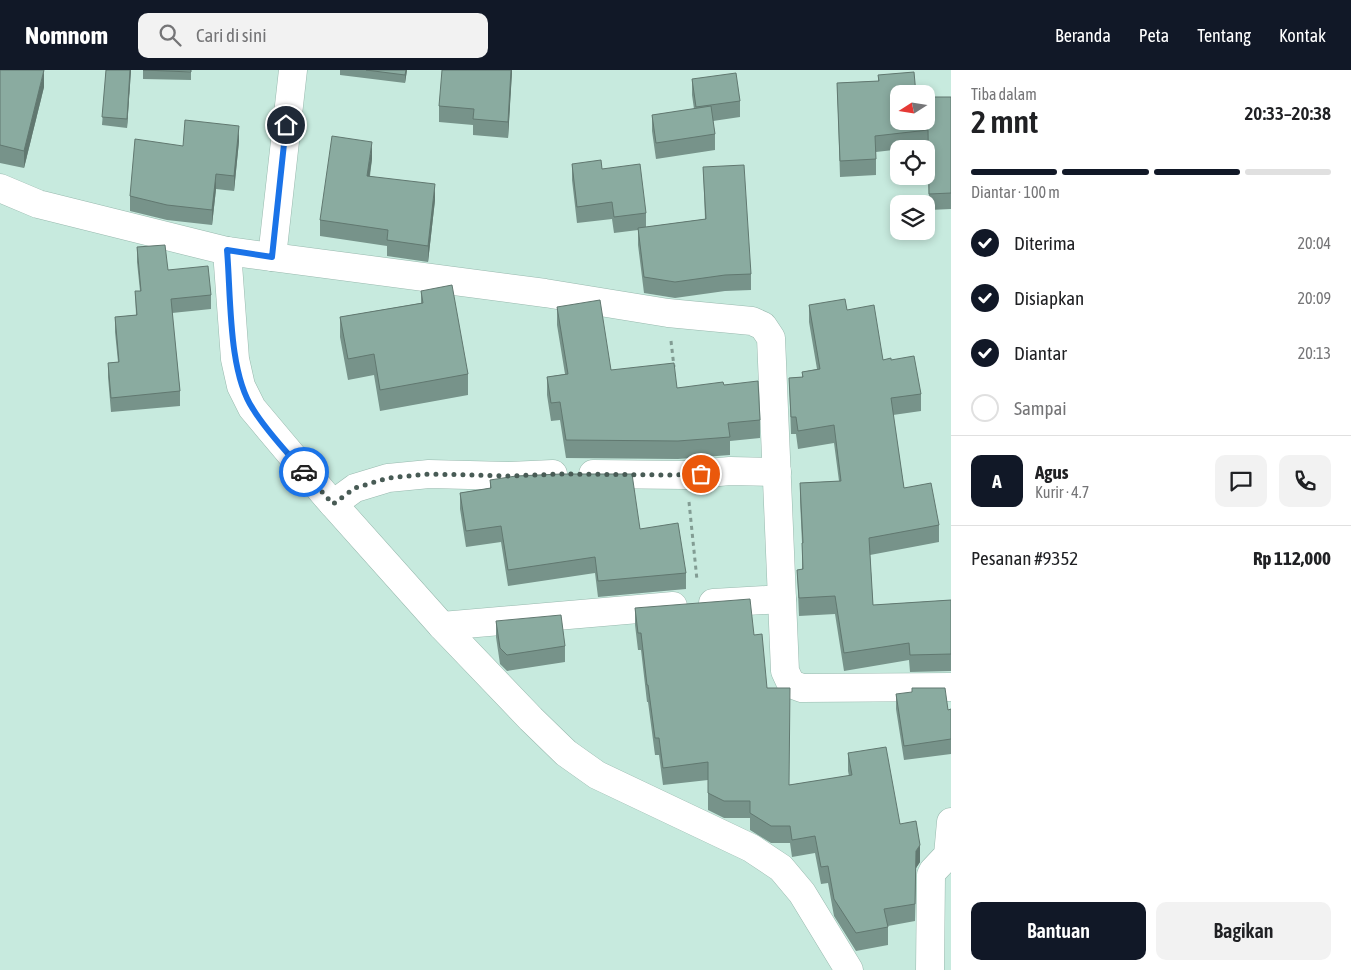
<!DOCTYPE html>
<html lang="id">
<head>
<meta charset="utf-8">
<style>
  body { margin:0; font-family:"Asap Condensed",sans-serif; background:#f2f2f2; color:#202124; height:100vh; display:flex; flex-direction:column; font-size:19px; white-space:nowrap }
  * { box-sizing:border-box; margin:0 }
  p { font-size:16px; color:#757577 }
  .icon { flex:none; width:28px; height:28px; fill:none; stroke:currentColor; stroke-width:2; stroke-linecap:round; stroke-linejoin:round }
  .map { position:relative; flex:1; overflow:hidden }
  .panel { display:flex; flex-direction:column; background:#fff; width:400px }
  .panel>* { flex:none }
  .needle { width:32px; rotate:258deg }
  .buttons { position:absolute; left:890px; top:15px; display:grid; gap:10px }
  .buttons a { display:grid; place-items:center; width:45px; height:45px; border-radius:10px; background:#fff; box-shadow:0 2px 8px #0003; font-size:25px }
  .pin { position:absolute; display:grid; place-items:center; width:42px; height:42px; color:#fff; margin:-21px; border:2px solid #fff; border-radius:50%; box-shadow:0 1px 5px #0007 }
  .courier { position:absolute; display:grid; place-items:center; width:50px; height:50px; margin:-25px; border:4px solid #1a73e8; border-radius:50%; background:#fff; color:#222; box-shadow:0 1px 6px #0007 }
  .head em { font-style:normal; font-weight:600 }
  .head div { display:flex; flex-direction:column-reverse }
  .head { display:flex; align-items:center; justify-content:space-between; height:85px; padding:0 20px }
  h1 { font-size:32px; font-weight:600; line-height:38px }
  .bar { display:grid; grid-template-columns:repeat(4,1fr); gap:8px 5px; align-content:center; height:60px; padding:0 20px }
  .bar i { height:6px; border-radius:4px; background:#e0e0e0 }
  .bar .current { background:#111827 }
  .bar p { grid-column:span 4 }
  .line { display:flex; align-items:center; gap:12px; padding:0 20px; border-top:1px solid #e0e0e0 }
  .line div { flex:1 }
  .round { display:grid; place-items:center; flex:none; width:52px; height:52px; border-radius:10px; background:#f2f2f2 }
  ol { padding:0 20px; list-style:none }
  li { display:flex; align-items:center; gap:15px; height:55px }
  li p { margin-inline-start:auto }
  li .icon { padding:5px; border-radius:50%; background:#111827; color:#fff; stroke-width:4 }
  li:last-child { color:#757577 }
  li i { width:28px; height:28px; border:2px solid #e0e0e0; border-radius:50% }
  .primary-button { display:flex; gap:10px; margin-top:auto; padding:10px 20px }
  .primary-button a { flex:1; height:58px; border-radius:10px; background:#111827; color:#fff; font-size:20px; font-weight:600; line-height:58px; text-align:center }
  .primary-button a+a { background:#f2f2f2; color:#202124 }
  header { display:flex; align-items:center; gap:30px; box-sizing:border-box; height:70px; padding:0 25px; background:#111827; color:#fff }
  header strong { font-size:24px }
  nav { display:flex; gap:28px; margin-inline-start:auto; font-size:18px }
  .search { width:350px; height:45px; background:#f2f2f2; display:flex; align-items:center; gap:12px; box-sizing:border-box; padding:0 18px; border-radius:10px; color:#757577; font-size:19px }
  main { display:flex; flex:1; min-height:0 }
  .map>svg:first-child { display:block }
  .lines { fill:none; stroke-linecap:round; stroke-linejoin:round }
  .minor-casing { stroke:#98b9ae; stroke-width:29 }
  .path { stroke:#829c93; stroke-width:3; stroke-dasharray:4 4; stroke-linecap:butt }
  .minor { stroke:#fff; stroke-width:28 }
  .wall { fill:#77938a }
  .shaded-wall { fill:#617870 }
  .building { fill:#8aaba0; stroke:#617870 }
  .done { stroke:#485b55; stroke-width:5; stroke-dasharray:0 9 }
  .route { stroke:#1a73e8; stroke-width:6 }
</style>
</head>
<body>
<header>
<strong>Nomnom</strong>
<div class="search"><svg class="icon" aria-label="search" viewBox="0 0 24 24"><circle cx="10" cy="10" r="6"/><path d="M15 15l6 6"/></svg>Cari di sini</div>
<nav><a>Beranda</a><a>Peta</a><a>Tentang</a><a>Kontak</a></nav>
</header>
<main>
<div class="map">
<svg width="951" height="900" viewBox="0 0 951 900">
  <rect width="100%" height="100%" fill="#c7eade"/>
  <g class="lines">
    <!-- minor casing -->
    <g class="minor-casing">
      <g id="minor">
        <path d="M0,118l38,16 189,47 318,42 123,20 84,8 11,5 8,12 14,333 6,13 11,4 149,-1"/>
        <path d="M227,181l8,108 6,27 11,22 74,88 116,130 89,93 35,34 31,22 154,73 30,20 21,25 47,77"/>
        <path d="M272,187l21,-187"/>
        <path d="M593,404l93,1 44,-4 47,1"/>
        <path d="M333,434l22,-16 33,-10 41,-4 80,2 44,-2"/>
        <path d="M713,533l69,-4"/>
        <path d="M442,556l231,-20"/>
        <path d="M930,900l1,-95 2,-4 15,-16 3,-33"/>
      </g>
    </g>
    <!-- path -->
    <g class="path">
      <path d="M671,271l3,26"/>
      <path d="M689,432l8,78"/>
    </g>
    <!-- minor -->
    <use href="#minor" class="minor"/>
  </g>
  <!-- wall -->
  <g class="wall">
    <path d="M0,0l44,17 -20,81 -24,-5z"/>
    <path d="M106,0h25l-4,58 -25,-3z"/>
    <path d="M143,0h48v10l-48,-1z"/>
    <path d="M340,0h67l-2,13 -65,-8z"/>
    <path d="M512,0l-4,68 -35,-3v-10l-34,-3v-16z"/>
    <path d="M878,5l21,46 52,-24v112l-22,1 -1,-64 -52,6v23l-36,2 -3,-94 41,-2z"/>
    <path d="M692,9l48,22v16l-27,4 2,13v16l-59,9 -4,-28v-16l42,-6 -2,-14z"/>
    <path d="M239,71l-5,50 -18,-2 -4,36 -45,-5 -37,-9v-15l53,-50z"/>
    <path d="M372,89l-2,17 65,24 -7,62 -41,-6v-10l-67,-10v-16z"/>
    <path d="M572,94l30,5 44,44v14l59,-8 -2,-52 48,107v16l-26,1 -50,7 -31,-5 -6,-48v-15l-24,3 -2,-14 -35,4 -5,-43z"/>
    <path d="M137,177l31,23 43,25v14l-39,4 8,78v15l-69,6 -3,-35v-14l10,-1 -3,-30v-15l21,-2 -1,-24h5l-3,-29z"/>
    <path d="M421,221l47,83v21l-88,16 -6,-36 -26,5 -8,-43v-20l81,-14z"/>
    <path d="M809,235l38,5 36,50h8l30,34v17l-28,4 11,73 35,37v17l-69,13 3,50 78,-5v71l-41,1 -1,-12 -65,11 -9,-57 -36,2 -2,-46 5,-1v-26l-2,-43v-17l39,-2 -5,-38 -36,6 -2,-15h-5l-2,-56 13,-1v-5l15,-3 -8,-47z"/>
    <path d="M557,237l54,63 66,18 47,-3 36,35v18l-30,3v14l-52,4 -112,-1 -6,-38 -9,1 -4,-26v-18l18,-3 -8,-49z"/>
    <path d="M490,410l150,49 46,44v16l-88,8 -3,-24 -87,13 -7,-44 -35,5 -6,-38v-16l30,-5z"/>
    <path d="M635,538l119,27 13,53 22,97 60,-9 -1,-5v-18l52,71 20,38 -4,6 -1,53 -27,5v19l-32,6 -22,-35 -6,-33 -7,1 -6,-31 -23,4 -2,-14h-19l-21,-13v-12h-26l-16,-8v-30l-45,5 -4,-30h-4l-7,-53h-1l-6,-52h-3l-3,-25z"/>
    <path d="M496,551l69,25v16l-58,9 -7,-7 -4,-27z"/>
    <path d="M896,624l52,16 3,-1v45l-47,6 -8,-51z"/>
  </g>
  <!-- shaded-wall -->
  <g class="shaded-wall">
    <path d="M44,0v17l-20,81v-17z"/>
    <path d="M130,0h1l-4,58v-9z"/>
    <path d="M406,0h1l-2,13v-8z"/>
    <path d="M511,0h1v3l-4,65v-16z"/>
    <path d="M239,56v15l-5,50v-15z"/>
    <path d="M372,72v17l-5,33v-16z"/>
    <path d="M216,104v15l-4,36v-15z"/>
    <path d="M435,114v16l-7,62v-16z"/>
    <path d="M920,775v17l-4,6 -1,53 1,-70z"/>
  </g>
  <!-- building -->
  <g class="building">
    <path d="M0,0h44l-20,81 -24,-6z"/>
    <path d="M106,0h24l-3,49 -25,-2z"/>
    <path d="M143,0h48v2z"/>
    <path d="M366,0h40l-1,5z"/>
    <path d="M442,0h69l-3,52 -35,-3 1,-10 -35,-3z"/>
    <path d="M914,2l2,22h-17v27h27v-24h25v96l-22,1 -1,-64 -53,6 1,23 -36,2 -3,-78 42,-2 -1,-6z"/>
    <path d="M736,3l4,28 -44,6 -4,-28z"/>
    <path d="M711,36l4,28 -59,9 -4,-28z"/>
    <path d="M185,50l54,6 -5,50 -18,-2 -4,36 -45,-5 -37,-9 5,-57 48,7z"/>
    <path d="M332,66l40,6 -5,34 68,8 -7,62 -41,-6 1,-10 -68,-10z"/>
    <path d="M601,90l1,9 38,-5 6,49 -32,4 -2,-15 -35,5 -5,-43z"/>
    <path d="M744,95l7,109 -26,1 -50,7 -31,-5 -6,-49 68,-9 -3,-52z"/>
    <path d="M165,175l3,25 40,-4 3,29 -40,4 9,92 -69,7 -3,-35 11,-1 -4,-45 22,-2 -2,-24h6l-4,-44z"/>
    <path d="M452,215l16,89 -88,16 -6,-36 -26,5 -8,-42 83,-14 -2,-12z"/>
    <path d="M845,229l2,11 27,-5 9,55 8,-2v2l23,-4 7,38 -30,4 13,90 27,-5 8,42 -70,13 4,67 78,-5v54l-41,1 -1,-12 -65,10 -9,-57 -36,2 -2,-28 6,-1 -1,-26h1l-3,-60 41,-2 -7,-56 -36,6 -2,-14h-5l-2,-39 14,-1 -1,-5 18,-3 -11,-64z"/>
    <path d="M600,230l11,70 63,-7 3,25 46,-6 1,3 34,-4 2,39 -32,3 2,14 -52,4 -112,-1 -6,-38 -9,1 -4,-26 21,-3 -11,-67z"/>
    <path d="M561,404h71l8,55 38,-6 8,50 -88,8 -3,-24 -87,13 -7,-44 -35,5 -6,-38 31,-5 -1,-8 26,-4z"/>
    <path d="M750,529l4,36 8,-1 5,54h23l-1,97 63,-10 -4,-22 38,-6 14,77 16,-3 4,24 -4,6 -1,53 -31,5 4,18 -32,6 -22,-34 -6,-33 -7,1 -6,-31 -23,4 -2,-14h-19l-21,-13v-12h-26l-16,-8v-31l-45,6 -4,-30h-4l-7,-53h-1l-6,-52h-3l-3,-25z"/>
    <path d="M561,545l4,31 -58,9 -7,-7 -4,-27z"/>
    <path d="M912,618h33l3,22 3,-1v30l-47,7 -8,-52 16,-2z"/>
  </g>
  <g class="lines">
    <!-- done -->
    <path class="done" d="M304,402l29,32 22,-16 33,-10 41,-4 80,2 51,-2 107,1 34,-1"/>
    <!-- route -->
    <path class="route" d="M286,55l-14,132 -45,-7c4,45 1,122 26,159 14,23 34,43 51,63"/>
  </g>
</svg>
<div class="buttons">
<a><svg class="needle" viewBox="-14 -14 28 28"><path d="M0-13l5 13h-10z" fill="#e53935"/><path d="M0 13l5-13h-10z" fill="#757577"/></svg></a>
<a><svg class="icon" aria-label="locate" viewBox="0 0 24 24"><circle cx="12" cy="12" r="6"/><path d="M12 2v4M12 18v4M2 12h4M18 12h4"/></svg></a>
<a><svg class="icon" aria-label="layers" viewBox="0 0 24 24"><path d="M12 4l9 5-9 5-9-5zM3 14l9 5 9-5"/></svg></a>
</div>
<div class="pin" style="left:701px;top:404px;background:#ea580c"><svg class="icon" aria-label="bag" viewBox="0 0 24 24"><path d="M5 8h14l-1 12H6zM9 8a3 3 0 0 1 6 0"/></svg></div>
<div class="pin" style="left:286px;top:55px;background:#1f2937"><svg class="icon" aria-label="home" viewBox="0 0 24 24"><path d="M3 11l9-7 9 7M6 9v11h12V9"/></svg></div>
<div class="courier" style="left:304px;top:402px"><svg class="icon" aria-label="car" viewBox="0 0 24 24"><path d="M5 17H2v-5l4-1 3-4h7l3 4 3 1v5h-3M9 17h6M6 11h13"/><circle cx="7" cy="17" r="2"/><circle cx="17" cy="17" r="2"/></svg></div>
</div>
<section class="panel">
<div class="head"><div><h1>2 mnt</h1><p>Tiba dalam</p></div><em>20:33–20:38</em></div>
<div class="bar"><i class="current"></i><i class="current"></i><i class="current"></i><i></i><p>Diantar · 100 m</p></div>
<ol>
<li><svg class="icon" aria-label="check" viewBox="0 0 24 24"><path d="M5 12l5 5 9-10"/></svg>Diterima<p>20:04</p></li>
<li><svg class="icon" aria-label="check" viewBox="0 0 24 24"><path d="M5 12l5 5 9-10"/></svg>Disiapkan<p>20:09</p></li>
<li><svg class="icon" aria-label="check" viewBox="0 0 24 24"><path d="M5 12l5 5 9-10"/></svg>Diantar<p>20:13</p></li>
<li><i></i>Sampai</li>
</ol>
<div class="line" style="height:90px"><b class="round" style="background:#111827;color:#fff">A</b><div><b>Agus</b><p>Kurir · 4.7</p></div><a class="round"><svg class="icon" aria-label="chat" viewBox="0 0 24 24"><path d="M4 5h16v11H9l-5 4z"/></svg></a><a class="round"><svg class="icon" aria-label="phone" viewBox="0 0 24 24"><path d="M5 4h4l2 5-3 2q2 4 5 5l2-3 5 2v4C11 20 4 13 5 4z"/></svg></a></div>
<div class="line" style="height:65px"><div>Pesanan #9352</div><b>Rp 112,000</b></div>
<div class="primary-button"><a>Bantuan</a><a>Bagikan</a></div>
</section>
</main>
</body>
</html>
